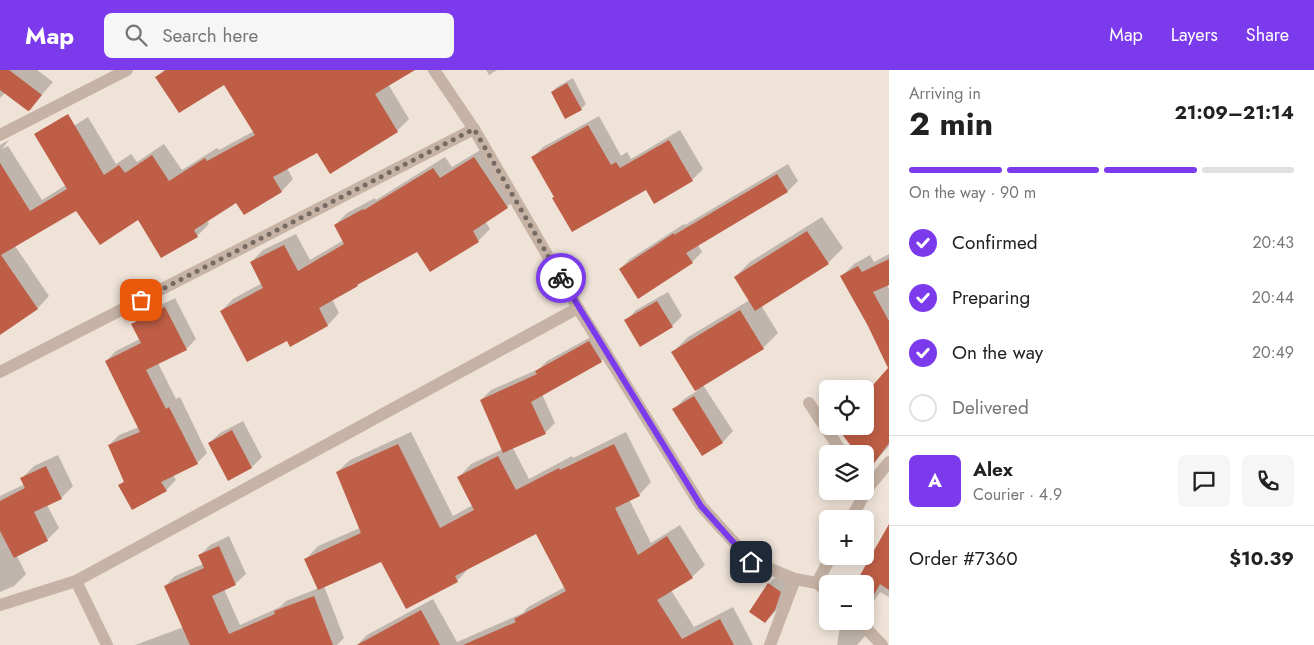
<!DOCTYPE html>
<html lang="en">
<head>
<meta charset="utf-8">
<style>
  body { margin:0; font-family:Jost,sans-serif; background:#f6f6f6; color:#222; height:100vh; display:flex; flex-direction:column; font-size:19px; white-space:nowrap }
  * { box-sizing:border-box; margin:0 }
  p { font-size:16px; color:#767676 }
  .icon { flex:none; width:28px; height:28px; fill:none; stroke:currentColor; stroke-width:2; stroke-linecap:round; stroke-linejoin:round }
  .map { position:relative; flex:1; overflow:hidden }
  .panel { display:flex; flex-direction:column; background:#fff; width:425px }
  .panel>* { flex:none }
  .fabs { position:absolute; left:819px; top:310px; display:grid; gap:10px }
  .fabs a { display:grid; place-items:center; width:55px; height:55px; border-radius:8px; background:#fff; box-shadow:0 2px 12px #0003; font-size:25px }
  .pin { position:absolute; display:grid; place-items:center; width:42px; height:42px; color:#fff; margin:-21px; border-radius:10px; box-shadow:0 2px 8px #0006 }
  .courier { position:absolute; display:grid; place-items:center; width:50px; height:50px; margin:-25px; border:4px solid #7c3aed; border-radius:50%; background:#fff; color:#222; box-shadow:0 1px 6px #0007 }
  .head em { font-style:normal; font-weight:700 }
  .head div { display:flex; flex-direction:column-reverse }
  .head { display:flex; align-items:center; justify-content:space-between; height:85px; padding:0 20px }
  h1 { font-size:32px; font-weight:700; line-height:38px }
  .bar { display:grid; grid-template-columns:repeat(4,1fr); gap:8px 5px; align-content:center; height:60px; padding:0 20px }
  .bar i { height:6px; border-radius:4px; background:#e0e0e0 }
  .bar .current { background:#7c3aed }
  .bar p { grid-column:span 4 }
  .line { display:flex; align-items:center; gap:12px; padding:0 20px; border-top:1px solid #e0e0e0 }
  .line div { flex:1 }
  .round { display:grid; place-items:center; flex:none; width:52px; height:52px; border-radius:8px; background:#f6f6f6 }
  ol { padding:0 20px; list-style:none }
  li { display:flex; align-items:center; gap:15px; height:55px }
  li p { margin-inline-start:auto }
  li .icon { padding:5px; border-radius:50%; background:#7c3aed; color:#fff; stroke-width:4 }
  li:last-child { color:#767676 }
  li i { width:28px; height:28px; border:2px solid #e0e0e0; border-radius:50% }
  header { display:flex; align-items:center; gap:30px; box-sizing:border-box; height:70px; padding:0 25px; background:#7c3aed; color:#fff }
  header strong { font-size:24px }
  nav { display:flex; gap:28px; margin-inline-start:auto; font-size:18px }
  .search { width:350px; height:45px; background:#f6f6f6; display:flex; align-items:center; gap:12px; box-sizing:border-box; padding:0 18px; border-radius:8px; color:#767676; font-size:19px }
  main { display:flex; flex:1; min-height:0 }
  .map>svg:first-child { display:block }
  .shadow { fill:#0003 }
  .building { fill:#bf5e46 }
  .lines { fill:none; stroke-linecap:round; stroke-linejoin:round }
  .minor { stroke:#c6b3a5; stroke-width:12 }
  .done { stroke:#756a64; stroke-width:5; stroke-dasharray:0 9 }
  .route { stroke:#7c3aed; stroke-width:6 }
</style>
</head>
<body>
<header>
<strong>Map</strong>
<div class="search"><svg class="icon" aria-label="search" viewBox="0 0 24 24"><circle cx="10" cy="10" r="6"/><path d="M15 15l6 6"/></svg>Search here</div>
<nav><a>Map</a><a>Layers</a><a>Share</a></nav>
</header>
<main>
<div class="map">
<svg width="889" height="575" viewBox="0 0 889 575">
  <rect width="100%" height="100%" fill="#efe3d8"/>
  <!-- shadow -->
  <g class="shadow">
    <path d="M0,0h37l16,12 -25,28 -23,-17 -5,5z"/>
    <path d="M164,0h248l-24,14 21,35 -12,12 -79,20 -31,17 6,11 -11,12 -38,23 -7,-12 -30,19 2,3 -12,12 -59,-18 -61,-9 -62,37 34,50 -11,12 -38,24v-187l9,-5 -7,9 6,-3 34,54 24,-15 -10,-48 32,-20 28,47 15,-10 6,8 27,-18 18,26 35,-22 2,2 35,-19 -31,-49 -66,-5z"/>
    <path d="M486,0h11l-8,5z"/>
    <path d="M573,8l13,26 -5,5 -29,-17 5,-5z"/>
    <path d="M599,46l22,40 6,-4 4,7 49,-29 23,39 -11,11 -38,22 -8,-14 -91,8 -22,-39 10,-10z"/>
    <path d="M487,76l32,50 -12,11 -22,14 5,8 -12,12 -48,29 -12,-20 -57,31 -29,18 7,14 -11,12 -38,20 -2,-6 -67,-28 12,-12 29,-16 -11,-21 12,-12 33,-16 14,26 34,-20 -9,-15 12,-12 28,-15 1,2 69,-43 7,10z"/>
    <path d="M788,94l10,17 -10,10 -90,54 4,7 -10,10 -72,7 10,-10 54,-35 1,1z"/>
    <path d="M822,147l21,31 -15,15 -67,42 17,28 -15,15 -60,37 30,46 -10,11 -20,12 -29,-44 10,-11 13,-8 -24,-39 15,-15 62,-37 -15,-23 15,-15z"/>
    <path d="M889,184v29l-2,1 2,5v78l-20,-41 -27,-50 12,-12 16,-9 4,7z"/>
    <path d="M668,222l14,24 -10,10 -46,-5 10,-11z"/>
    <path d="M175,228l21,41 -10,10 -28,14 18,36 4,-2 27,56 -10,10 -24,12 3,5 -10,10 -46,-5 4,-4 -15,-36 10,-10 20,-8 -33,-66 10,-10 24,-12 -7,-14 10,-11z"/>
    <path d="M600,262l12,19 -11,10 -59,33 13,29 -10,10 -32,15 16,31 43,-23 1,2 53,-26 25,50 -12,13 -10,4 22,44 29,-18 25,40 -13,12 -21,13 23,37 39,-20 20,38h-396l10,-10 66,-36 24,43 66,-29 5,-6 37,-20 -29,-55 -67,36 -12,13 -76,-21 -57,26 20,52 -7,7h-202l49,-18 -19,-41 10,-10 28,-12 -4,-8 11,-11 19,-9 17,38 -11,10 -11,5 16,36 40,-18 6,-6 33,-13 -13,-29 12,-13 42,-18 -23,-56 13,-12 61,-28 42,84 20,-11 -14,-28 12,-13 32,-15 -22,-49 10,-10 48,-21 8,-8z"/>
    <path d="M889,300v76l-20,22 -4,-5v-68z"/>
    <path d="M243,351l19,36 -10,10 -24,12 -19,-36 11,-10z"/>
    <path d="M58,385l15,31 -12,12 -14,7 12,23 -12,12 -30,16 9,18 -12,12 -14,6v-96l25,-12 -3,-6 12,-12z"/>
    <path d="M889,457v70l-9,-5 -6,9 -9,9z"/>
    <path d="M779,504l12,7 -6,17 -10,14 -10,10 4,-38z"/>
    <path d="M865,549l9,7 -17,19h-20l4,-24h24z"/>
  </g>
  <!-- building -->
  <g class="building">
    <path d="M0,0h9l33,25 -12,15 -2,1 -28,-21z"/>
    <path d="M166,0h249l-40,24 23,38 -68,42 -13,-21 -44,24 9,15 -38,23 -8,-12 -42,27 4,7 -37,21 -23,-38 -38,25 -24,-34 -75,44 37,54 -38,26v-172l30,48 37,-22 -33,-55 34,-20 36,61 15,-10 6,8 27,-18 17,26 36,-23 2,3 48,-26 -31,-50 -45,28 -24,-36z"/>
    <path d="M567,13l15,27 -17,9 -14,-27z"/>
    <path d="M588,55l23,40 5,-3 4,6 49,-28 24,41 -39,23 -8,-14 -74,42 -20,-34 2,-1 -23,-40z"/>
    <path d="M474,87l34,51 -35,23 6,11 -49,30 -13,-20 -60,33 1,1 -39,22 9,18 -38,21 -3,-6 -40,21 -27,-51 43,-23 -13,-26 34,-17 14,26 46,-27 -10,-19 29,-16 1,1 69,-42 7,10z"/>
    <path d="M777,104l11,18 -102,61 7,10 -55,36 -19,-30 55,-36v2z"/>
    <path d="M807,161l22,33 -74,47 -21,-34z"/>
    <path d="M889,189v26l-16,7 16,29v122l-20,27 -4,-5v-11h-8l-21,-28h29v-32l23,-26 -20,-42 -28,-50 18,-10 4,6z"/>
    <path d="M657,231l16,26 -33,20 -16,-27z"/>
    <path d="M165,237l22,43 -41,20 20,39 3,-2 29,57 -37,18 6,9 -35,19 -14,-25 6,-3 -16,-37 32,-13 -35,-71 36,-18 -10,-19z"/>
    <path d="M740,240l24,39 -69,42 -24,-39z"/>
    <path d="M589,271l13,21 -71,40 15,32 -43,19 -23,-53 57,-26 -2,-3z"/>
    <path d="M694,326l29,47 -21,13 -30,-47z"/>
    <path d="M232,360l20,38 -24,13 -20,-38z"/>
    <path d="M398,374l42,84 34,-18 -17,-33 41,-21 18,34 43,-22 1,2 54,-26 26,52 -25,12 23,47 29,-19 26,42 -36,22 25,39 38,-20 14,26h-271l53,-23 -2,-3 52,-28 -30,-57 -81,42 3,6 -52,27 -25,-47 -63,28 -14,-31 57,-26 -25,-61z"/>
    <path d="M46,396l16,33 -28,13 14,29 -34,17 -14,-27v-30l25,-13 -5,-10z"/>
    <path d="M889,454v66l-9,-6 -15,27v-27h-10z"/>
    <path d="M219,476l17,39 -24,11 17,38 46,-20 -1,-3 40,-15 19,49h-143l-26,-59 40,-18 -6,-13z"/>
    <path d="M768,513l13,9 -6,18 -10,13 -16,-11z"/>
    <path d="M421,540l19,35h-83z"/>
  </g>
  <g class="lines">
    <!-- minor -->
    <g class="minor">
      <path d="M434,0l40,59 104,179 123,198 50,55 44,18 22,4 11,9"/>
      <path d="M0,65l127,-65"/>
      <path d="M0,302l474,-243"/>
      <path d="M809,333l34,51"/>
      <path d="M851,449l16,-30 22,-27"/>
      <path d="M76,511l31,64"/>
      <path d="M817,513l14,-27"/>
      <path d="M0,535l76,-24 502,-273"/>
      <path d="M859,551l23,24"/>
      <path d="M770,575l25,-66"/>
    </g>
  </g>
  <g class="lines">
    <!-- done -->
    <path class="done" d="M141,230l333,-171 87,149"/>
    <!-- route -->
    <path class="route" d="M561,208l140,228 50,56"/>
  </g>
</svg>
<div class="fabs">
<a><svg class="icon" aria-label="locate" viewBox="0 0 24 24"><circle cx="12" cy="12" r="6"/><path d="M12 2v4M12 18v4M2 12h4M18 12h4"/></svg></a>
<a><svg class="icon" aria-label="layers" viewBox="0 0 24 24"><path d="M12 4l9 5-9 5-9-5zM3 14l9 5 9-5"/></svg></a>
<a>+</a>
<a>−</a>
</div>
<div class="pin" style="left:141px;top:230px;background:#ea580c"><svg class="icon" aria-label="bag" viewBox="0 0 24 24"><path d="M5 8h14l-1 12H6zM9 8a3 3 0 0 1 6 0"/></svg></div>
<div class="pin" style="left:751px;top:492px;background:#1f2937"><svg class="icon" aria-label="home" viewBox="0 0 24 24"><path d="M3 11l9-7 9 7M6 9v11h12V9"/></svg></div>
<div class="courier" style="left:561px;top:208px"><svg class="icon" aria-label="bike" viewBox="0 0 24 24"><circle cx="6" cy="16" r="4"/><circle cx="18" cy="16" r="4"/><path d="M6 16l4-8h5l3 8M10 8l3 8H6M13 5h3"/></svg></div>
</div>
<section class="panel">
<div class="head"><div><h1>2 min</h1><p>Arriving in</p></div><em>21:09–21:14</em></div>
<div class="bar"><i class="current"></i><i class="current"></i><i class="current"></i><i></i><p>On the way · 90 m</p></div>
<ol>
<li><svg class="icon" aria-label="check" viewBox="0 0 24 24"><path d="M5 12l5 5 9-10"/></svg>Confirmed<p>20:43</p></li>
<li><svg class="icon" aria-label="check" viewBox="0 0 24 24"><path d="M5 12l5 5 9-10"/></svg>Preparing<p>20:44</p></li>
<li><svg class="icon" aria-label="check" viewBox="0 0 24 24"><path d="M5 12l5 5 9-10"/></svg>On the way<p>20:49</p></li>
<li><i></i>Delivered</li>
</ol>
<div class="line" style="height:90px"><b class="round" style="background:#7c3aed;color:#fff">A</b><div><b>Alex</b><p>Courier · 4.9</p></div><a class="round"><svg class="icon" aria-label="chat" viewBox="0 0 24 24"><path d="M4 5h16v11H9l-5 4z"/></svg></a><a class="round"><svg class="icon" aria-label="phone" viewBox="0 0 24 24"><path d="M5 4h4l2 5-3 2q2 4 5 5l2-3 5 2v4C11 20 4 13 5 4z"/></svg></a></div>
<div class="line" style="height:65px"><div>Order #7360</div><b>$10.39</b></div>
</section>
</main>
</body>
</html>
